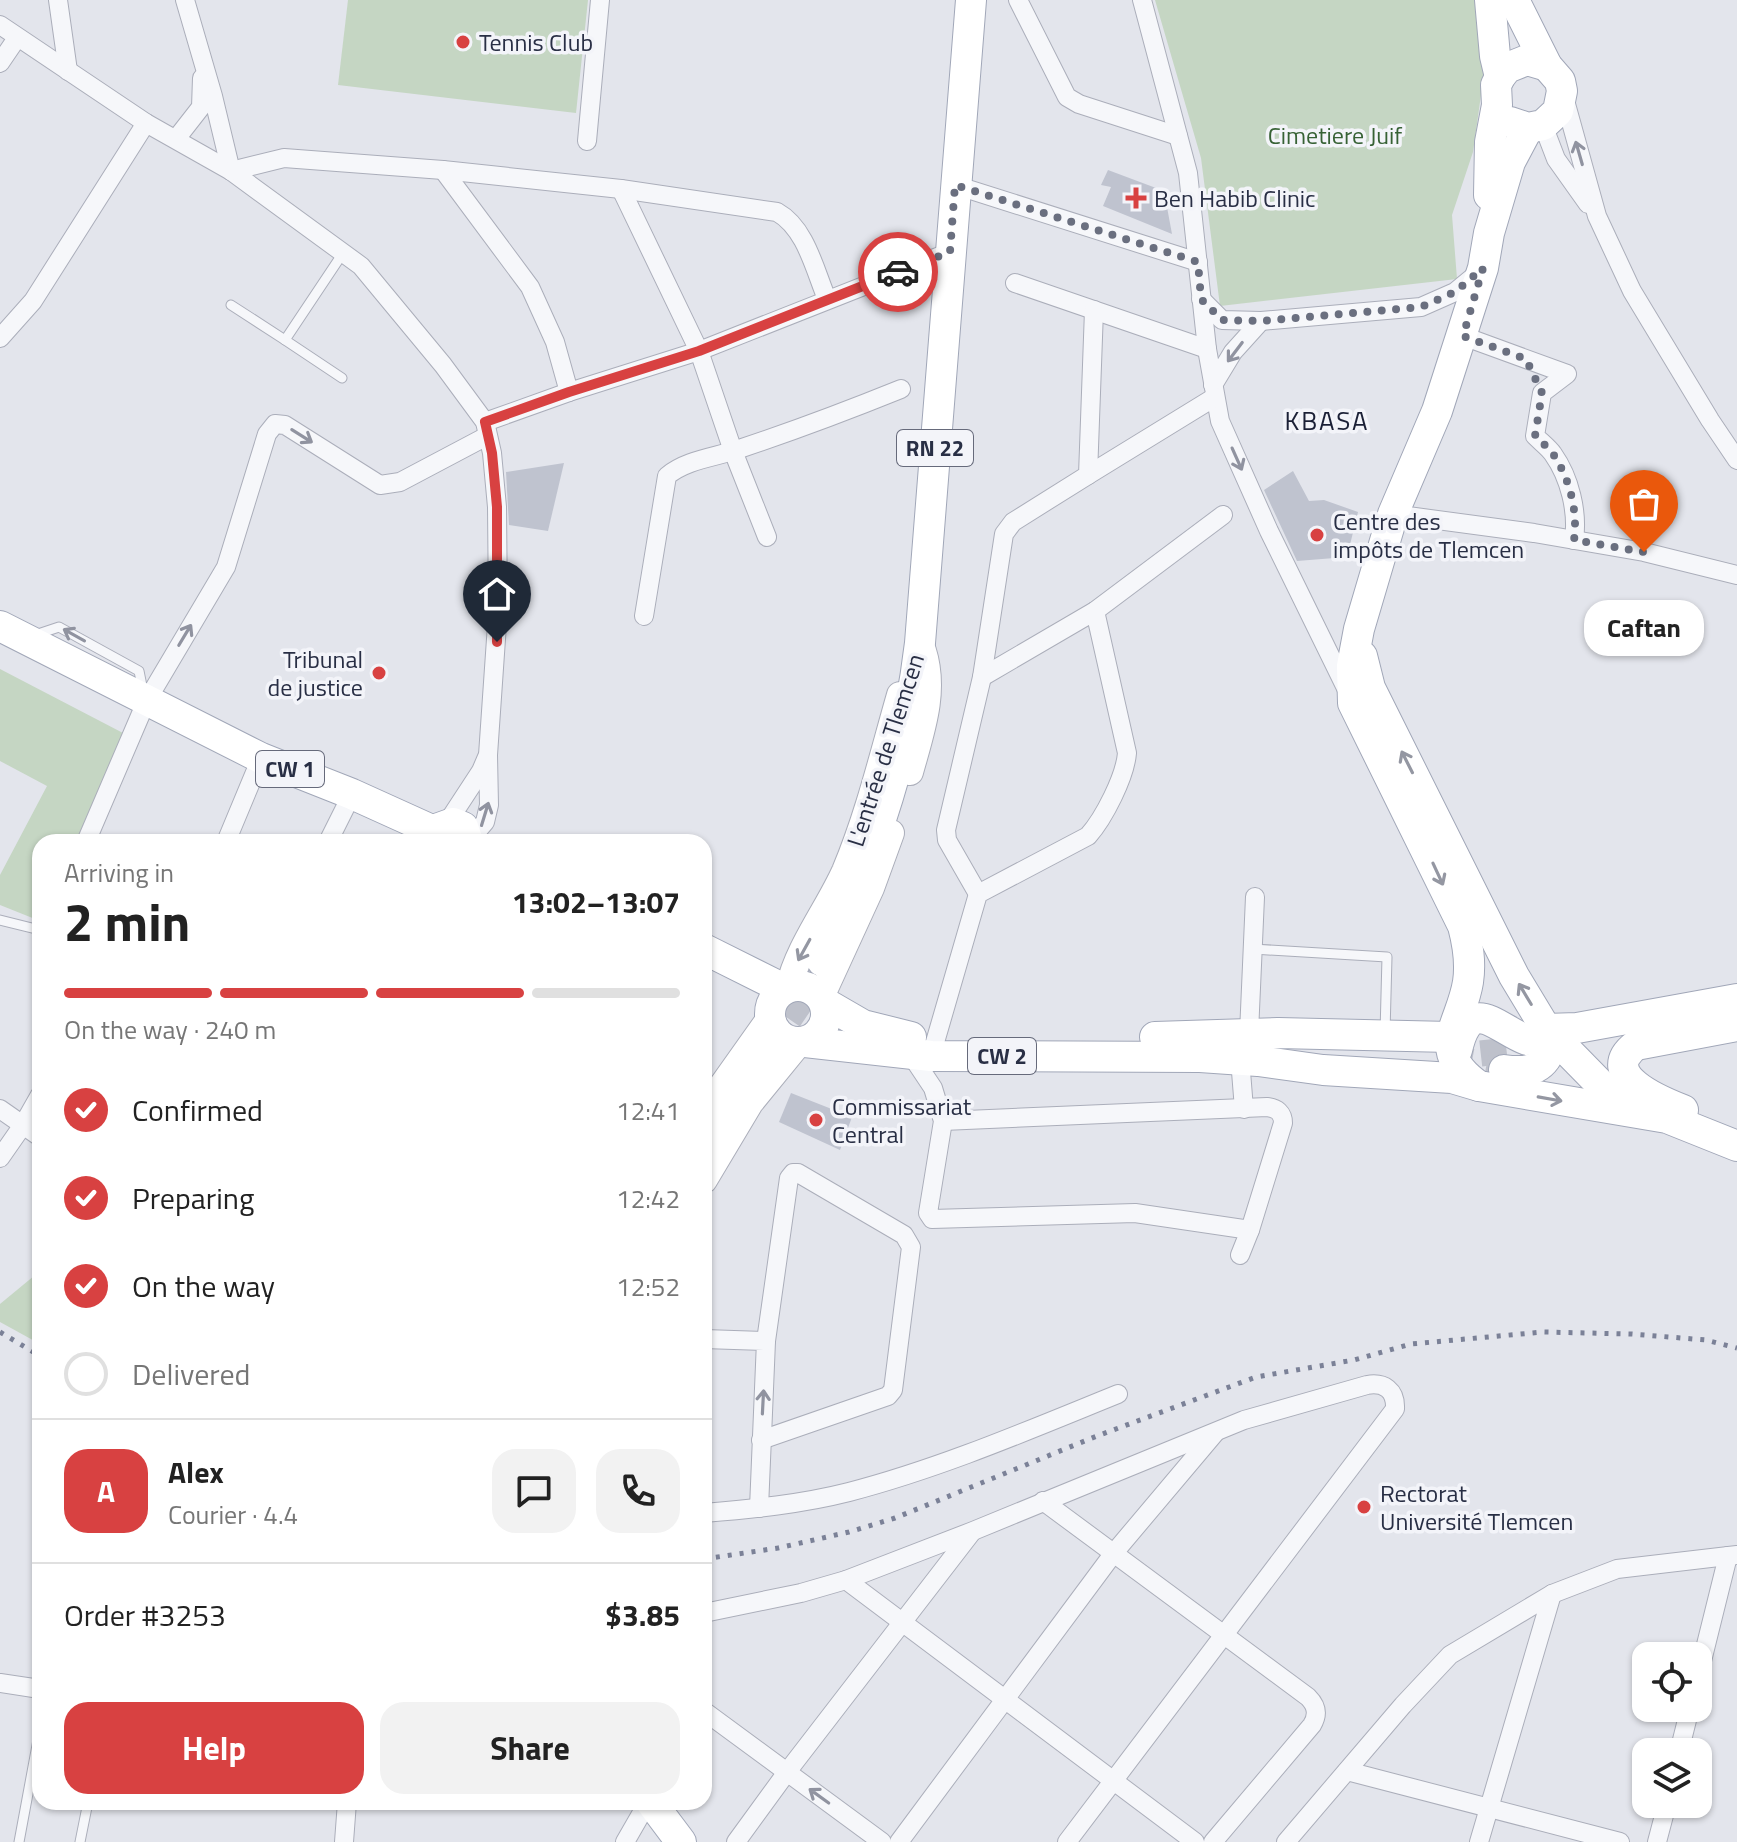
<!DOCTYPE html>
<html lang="en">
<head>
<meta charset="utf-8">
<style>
  body { margin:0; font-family:"Titillium Web",sans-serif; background:#f2f2f2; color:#222; height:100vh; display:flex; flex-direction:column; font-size:30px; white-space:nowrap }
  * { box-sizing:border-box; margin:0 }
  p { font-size:26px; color:#767676 }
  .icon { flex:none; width:44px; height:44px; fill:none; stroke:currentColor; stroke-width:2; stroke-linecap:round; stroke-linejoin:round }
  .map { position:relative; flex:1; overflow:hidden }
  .drawer { position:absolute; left:32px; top:834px; width:680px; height:976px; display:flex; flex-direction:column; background:#fff; border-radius:24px; box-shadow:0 2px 6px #0004 }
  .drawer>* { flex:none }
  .tools { position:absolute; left:1632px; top:1642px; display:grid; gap:16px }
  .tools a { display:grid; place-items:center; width:80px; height:80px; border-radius:16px; background:#fff; box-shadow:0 2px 6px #0004; font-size:40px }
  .pin { position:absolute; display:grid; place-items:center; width:68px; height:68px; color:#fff; margin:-82px -34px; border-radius:50% 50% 50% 0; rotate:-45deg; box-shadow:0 0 8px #0007 }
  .pin .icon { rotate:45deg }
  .courier { position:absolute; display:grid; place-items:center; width:80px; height:80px; margin:-40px; border:6px solid #d84141; border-radius:50%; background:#fff; color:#222; box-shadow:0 2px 10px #0007 }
  .bubble { position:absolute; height:56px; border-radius:24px; background:#fff; box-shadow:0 2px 6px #0004; font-size:26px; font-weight:700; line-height:56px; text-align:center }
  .headline em { font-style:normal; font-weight:700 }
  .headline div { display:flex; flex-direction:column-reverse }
  .headline { display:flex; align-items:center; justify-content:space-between; height:136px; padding:0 32px }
  h1 { font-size:52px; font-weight:700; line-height:60px }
  .bar { display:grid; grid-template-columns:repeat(4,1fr); gap:12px 8px; align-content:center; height:96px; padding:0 32px }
  .bar i { height:10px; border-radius:6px; background:#e0e0e0 }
  .bar .selected { background:#d84141 }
  .bar p { grid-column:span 4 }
  .line { display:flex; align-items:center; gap:20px; padding:0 32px; border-top:2px solid #e0e0e0 }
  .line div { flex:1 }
  .round { display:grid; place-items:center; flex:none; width:84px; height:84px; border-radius:24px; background:#f2f2f2 }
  ol { padding:0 32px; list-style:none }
  li { display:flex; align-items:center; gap:24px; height:88px }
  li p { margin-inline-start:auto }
  li .icon { padding:8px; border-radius:50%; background:#d84141; color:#fff; stroke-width:4 }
  li:last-child { color:#767676 }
  li i { width:44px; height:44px; border:4px solid #e0e0e0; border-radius:50% }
  .button { display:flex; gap:16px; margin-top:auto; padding:16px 32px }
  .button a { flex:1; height:92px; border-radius:24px; background:#d84141; color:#fff; font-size:32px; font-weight:700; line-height:92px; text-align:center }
  .button a+a { background:#f2f2f2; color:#222 }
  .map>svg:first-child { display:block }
  .green { fill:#c5d6c3 }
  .building { fill:#bfc3cf }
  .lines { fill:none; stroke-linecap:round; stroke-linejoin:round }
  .secondary-tunnel { stroke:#bec1cb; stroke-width:26; stroke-dasharray:26 13; stroke-linecap:butt }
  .primary-tunnel { stroke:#bec1cb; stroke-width:30; stroke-dasharray:30 15; stroke-linecap:butt }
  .service-casing { stroke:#abaeba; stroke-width:11 }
  .minor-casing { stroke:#abaeba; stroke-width:20 }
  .secondary-casing { stroke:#abaeba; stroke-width:28 }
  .primary-casing { stroke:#a1a7b8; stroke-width:32 }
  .service { stroke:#f6f7fa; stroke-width:9 }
  .minor { stroke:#f6f7fa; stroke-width:18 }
  .secondary { stroke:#fff; stroke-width:26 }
  .primary { stroke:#fff; stroke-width:30 }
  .rail { stroke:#7b8197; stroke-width:5; stroke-dasharray:4 8; stroke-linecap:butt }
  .oneway { stroke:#9093a0 }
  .oneway2 { stroke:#9497a2 }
  .done { stroke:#6a6f7f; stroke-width:8; stroke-dasharray:0 14.4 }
  .route { stroke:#d84141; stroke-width:10 }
  .poi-dot { fill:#d84141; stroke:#f3f4f9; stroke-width:3 }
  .labels { text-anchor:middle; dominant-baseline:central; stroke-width:7; stroke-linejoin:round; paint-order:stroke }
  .shield { fill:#f3f4f9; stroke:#666a7b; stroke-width:2 }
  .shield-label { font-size:22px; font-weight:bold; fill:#292f45 }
  .poi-label { font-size:24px; fill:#292f45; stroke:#f3f4f9; text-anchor:start }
  .park-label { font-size:24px; fill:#376235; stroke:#f3f4f9 }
  .street-label { font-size:24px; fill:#292f45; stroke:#f3f4f9 }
  .neighbourhood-label { font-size:26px; letter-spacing:2px; fill:#1b2036; stroke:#f3f4f9 }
</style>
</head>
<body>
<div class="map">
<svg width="1737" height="1842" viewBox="0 0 1737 1842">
  <rect width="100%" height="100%" fill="#e3e5ec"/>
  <!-- green -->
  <g class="green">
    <path d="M348,0h240l-12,113 -238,-28z"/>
    <path d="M1155,0h322l11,45 -15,107 -21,63 5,64 -237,27 -19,-148z"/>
    <path d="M0,669l123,64 -46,109h-37v79l-40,-16v-30l47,-89 -47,-25z"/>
    <path d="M40,1271v73l-40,-22v-18z"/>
  </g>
  <!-- building -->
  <g class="building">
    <path d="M1108,170l56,21 8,43 -69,-28 8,-19 -10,-2z"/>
    <path d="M564,463l-16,68 -39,-6 -3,-53z"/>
    <path d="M1293,471l16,30 15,-1 34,12 -11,45 -50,4 -33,-71z"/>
    <path d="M791,1093l61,24 -12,33 -61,-28z"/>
  </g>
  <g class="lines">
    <!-- secondary-tunnel -->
    <path class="secondary-tunnel" d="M1442,1058l104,-12"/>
    <!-- primary-tunnel -->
    <g class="primary-tunnel">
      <path d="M762,1055l35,-51 25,-43"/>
      <path d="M1442,1058l62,12"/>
    </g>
    <!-- service casing -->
    <g class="service-casing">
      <g id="service">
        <path d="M231,305l54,35"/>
        <path d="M342,378l-57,-38 58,-87"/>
        <path d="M35,635l24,-8 80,44 4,20"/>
        <path d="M0,920l40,10"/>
        <path d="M1253,949l134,8 -2,76"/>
        <path d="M19,1842l21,-113"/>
        <path d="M80,1842l8,-40"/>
      </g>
    </g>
    <!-- minor casing -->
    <g class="minor-casing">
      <g id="minor">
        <path d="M58,0l10,71"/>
        <path d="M185,0l28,96 18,75"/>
        <path d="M1018,0l49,97 12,7 99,32"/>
        <path d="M1142,0l46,173 19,176 13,72 49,110 79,161"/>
        <path d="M0,25l146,98 85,48 130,95 82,99 42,57 7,31 5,54 1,103 -10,145 1,50 -4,17 -17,20"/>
        <path d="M0,63l17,-25"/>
        <path d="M1564,97l33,119 35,75 78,129 27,40"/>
        <path d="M1543,125l13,34 32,45"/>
        <path d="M176,139l25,-32 1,-29"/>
        <path d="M587,141l13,-141"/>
        <path d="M443,170l87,117 25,55 14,50"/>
        <path d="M231,171l53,-13 159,12 178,19 156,23c29,16 38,59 50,87"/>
        <path d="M955,185l243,77"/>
        <path d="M621,189l78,162 34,100 34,86"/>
        <path d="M1015,283l192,66"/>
        <path d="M1201,299l21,21 39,1 160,-14 34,-15 23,-19"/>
        <path d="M1463,336l104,38 -25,19 -7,43c6,6 14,12 18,18 17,24 25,58 21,86"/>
        <path d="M0,338l33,-37 113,-178"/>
        <path d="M1213,385l20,-33 28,-31"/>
        <path d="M485,422l84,-30 130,-41 251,-99"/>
        <path d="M1088,475l127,-78"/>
        <path d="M1393,514l141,19 110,19 93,23"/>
        <path d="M644,616l23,-140c20,-17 51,-19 75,-28 54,-18 107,-38 159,-59"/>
        <path d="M982,677l113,-66 128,-96"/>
        <path d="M447,823l34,-52 6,-14"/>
        <path d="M86,842l60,-140 80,-135 41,-133 8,-10 10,1 95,60 20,-3 87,-46"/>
        <path d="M226,842l35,-84"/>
        <path d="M328,842l24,-48"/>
        <path d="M978,894l-31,-54 -1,-10 36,-153 22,-143 9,-12 75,-47 6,-165"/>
        <path d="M1249,1033l6,-136"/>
        <path d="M911,1055l22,33 10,33 -15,92 4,6 203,-6 115,17"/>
        <path d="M931,1056l47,-162 110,-58c16,-18 37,-59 39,-83l-32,-142"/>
        <path d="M1240,1059l4,50"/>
        <path d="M0,1109l40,28"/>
        <path d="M943,1121l324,-14c10,1 16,6 16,16l-33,107 -10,25"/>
        <path d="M0,1158l23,-33 17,-30"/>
        <path d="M704,1339l62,2 -7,167"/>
        <path d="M761,1440l127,-44 5,-6 18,-143 -7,-12 -106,-62h-5l-4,5 -23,163"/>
        <path d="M1043,1501l265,196c9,9 10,18 4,28l-99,117"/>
        <path d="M704,1513c48,-4 98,-9 145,-21 92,-24 180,-62 269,-98"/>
        <path d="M846,1580l349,262"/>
        <path d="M704,1613l97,-20 45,-13 127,-49 271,-111 123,-35c17,-3 29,5 28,24l-328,433"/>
        <path d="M1698,1677l30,-121"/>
        <path d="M0,1683l40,6"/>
        <path d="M704,1711l178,131"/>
        <path d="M1679,1752l11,-44"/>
        <path d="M1347,1771l273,71"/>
        <path d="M344,1842l3,-40"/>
        <path d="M625,1842l23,-40"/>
        <path d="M736,1842l51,-70 185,-240"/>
        <path d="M899,1842l214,-288 102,-121"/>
        <path d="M1286,1842l117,-137 47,-50 102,-61 65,-25 120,-14"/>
        <path d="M1479,1842l73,-248"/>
        <path d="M1657,1842l10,-38"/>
      </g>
    </g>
    <!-- secondary casing -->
    <g class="secondary-casing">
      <g id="secondary">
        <path d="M910,772c11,-40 26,-80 13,-121"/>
        <path d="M789,987c9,-40 39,-78 56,-116 24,-57 38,-117 55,-176"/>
        <path d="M821,997l50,-109 20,-55"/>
        <path d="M704,1111l66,-93"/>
        <path d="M704,1180l46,-77 49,-60"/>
      </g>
    </g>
    <!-- primary casing -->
    <g class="primary-casing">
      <g id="primary">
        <path d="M1490,0l5,56 5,21"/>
        <path d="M1510,122l18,6 15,-3 15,-14 4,-20 -2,-10 -13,-15 -33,-66"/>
        <path d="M1528,128l-18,34 -21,71 -6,35 -46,143 -44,103 -34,115 -7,37 1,37 110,223c5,19 8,36 5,56 -7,44 -40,68 11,104l188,32 70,28"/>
        <path d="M1489,195l1,-53 7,-37 -1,-20 4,-8 7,-9 20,-8 20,6"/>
        <path d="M0,626l261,132 91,36 84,38"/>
        <path d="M1362,656l8,32 144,288 32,53 54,55 33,26"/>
        <path d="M435,842l4,-14 14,-5 10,4 5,15"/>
        <path d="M704,949l80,40"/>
        <path d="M822,961c17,-42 37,-83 53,-125 23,-63 37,-127 45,-193l51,-643"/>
        <circle cx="798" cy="1014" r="28"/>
        <path d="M825,1003l38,22 48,12"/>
        <path d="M1155,1037l123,-4 172,4"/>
        <path d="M805,1042l126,14 269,1 58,4 65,9 129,8 27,8"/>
        <path d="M1457,1050c13,-58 40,-21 70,-10"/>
        <path d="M1504,1070c22,3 39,1 47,-22l-5,-19 31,-1 160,-29"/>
        <path d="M1683,1110c-23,-9 -87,-35 -47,-65l101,-19"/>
        <path d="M704,1142l58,-87"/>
        <path d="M651,1802l30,40"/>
      </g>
    </g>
    <!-- service -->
    <use href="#service" class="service"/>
    <!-- minor -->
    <use href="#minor" class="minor"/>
    <!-- secondary -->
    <use href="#secondary" class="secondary"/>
    <!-- primary -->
    <use href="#primary" class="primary"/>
    <!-- rail -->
    <g class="rail">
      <path d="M0,1332l40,24"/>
      <path d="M704,1559l74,-11 71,-16 46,-14 202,-82 159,-59 98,-17 57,-16 132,-12 89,2 74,6 31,8"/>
    </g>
  </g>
  <!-- one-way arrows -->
  <defs><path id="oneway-shaft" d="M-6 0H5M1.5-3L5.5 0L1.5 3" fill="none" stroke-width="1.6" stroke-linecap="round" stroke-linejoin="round" transform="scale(2)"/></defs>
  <g class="oneway">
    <use href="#oneway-shaft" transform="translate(1579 153) rotate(-106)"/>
    <use href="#oneway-shaft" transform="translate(1235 352) rotate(127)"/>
    <use href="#oneway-shaft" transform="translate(302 436) rotate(32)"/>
    <use href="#oneway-shaft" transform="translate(1237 459) rotate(66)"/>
    <use href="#oneway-shaft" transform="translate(74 635) rotate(-151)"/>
    <use href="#oneway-shaft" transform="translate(185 635) rotate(-59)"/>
    <use href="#oneway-shaft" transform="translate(485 814) rotate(-73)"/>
    <use href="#oneway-shaft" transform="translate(763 1402) rotate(-87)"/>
    <use href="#oneway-shaft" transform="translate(819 1796) rotate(-144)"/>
  </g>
  <g class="oneway2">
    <use href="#oneway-shaft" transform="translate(1407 762) rotate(-117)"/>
    <use href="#oneway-shaft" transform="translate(1438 874) rotate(65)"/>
    <use href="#oneway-shaft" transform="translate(804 950) rotate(119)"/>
    <use href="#oneway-shaft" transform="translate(1525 994) rotate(-121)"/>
    <use href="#oneway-shaft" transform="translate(1550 1099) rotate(10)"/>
  </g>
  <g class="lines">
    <!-- done -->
    <path class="done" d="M898,272l52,-20 5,-67 243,77 3,37 21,21 39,1 160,-14 34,-15 28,-24 -20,68 63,23 16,34 -7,43c6,6 14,12 18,18 17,25 25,58 21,86l70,12"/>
    <!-- route -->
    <path class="route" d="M497,642v-135l-5,-54 -7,-31 84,-30 130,-41 199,-79"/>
  </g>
  <!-- markers -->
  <g class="poi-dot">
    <circle cx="463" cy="42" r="8"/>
    <path d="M1132 186h8v8h8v8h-8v8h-8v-8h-8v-8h8z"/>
    <circle cx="1317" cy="535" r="8"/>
    <circle cx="379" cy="673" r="8"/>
    <circle cx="816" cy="1120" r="8"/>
    <circle cx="1364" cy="1507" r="8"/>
  </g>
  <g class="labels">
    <!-- shield labels -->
    <g class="shield">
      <rect x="897" y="430" width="76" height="36" rx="6"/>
      <rect x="256" y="751" width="68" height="36" rx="6"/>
      <rect x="968" y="1038" width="68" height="36" rx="6"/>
    </g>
    <g class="shield-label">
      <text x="935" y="448">RN 22</text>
      <text x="290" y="769">CW 1</text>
      <text x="1002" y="1056">CW 2</text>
    </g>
    <!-- poi labels -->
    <g class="poi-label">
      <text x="479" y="42">Tennis Club</text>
      <text x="1154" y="198">Ben Habib Clinic</text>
      <text x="1333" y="521">Centre des<tspan x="1333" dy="28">impôts de Tlemcen</tspan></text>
      <text x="363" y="659" text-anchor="end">Tribunal<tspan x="363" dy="28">de justice</tspan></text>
      <text x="832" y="1106">Commissariat<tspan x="832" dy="28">Central</tspan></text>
      <text x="1380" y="1493">Rectorat<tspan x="1380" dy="28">Université Tlemcen</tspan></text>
    </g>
    <!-- park labels -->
    <g class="park-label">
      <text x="1335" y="135">Cimetiere Juif</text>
    </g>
    <!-- street labels -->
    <g class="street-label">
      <text transform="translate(885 750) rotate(-72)">L'entrée de Tlemcen</text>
    </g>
    <!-- neighbourhood labels -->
    <g class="neighbourhood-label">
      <text x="1327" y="420">KBASA</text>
    </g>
  </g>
</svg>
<div class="tools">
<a><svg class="icon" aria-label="locate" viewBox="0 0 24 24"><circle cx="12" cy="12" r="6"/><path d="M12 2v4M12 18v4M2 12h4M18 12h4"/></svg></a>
<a><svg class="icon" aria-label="layers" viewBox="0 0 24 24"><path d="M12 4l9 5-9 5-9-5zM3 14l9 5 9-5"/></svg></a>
</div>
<div class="pin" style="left:1644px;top:552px;background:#ea580c"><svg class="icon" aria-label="bag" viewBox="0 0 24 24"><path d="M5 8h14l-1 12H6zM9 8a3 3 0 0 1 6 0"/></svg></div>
<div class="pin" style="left:497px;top:642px;background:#1f2937"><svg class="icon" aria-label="home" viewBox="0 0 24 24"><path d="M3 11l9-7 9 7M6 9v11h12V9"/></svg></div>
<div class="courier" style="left:898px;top:272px"><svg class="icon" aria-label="car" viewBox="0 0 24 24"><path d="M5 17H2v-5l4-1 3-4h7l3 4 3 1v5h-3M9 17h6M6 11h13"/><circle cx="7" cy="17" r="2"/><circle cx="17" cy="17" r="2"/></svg></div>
<div class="bubble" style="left:1584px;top:600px;width:120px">Caftan</div>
<section class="drawer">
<div class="headline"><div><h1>2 min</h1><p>Arriving in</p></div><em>13:02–13:07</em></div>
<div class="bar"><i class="selected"></i><i class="selected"></i><i class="selected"></i><i></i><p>On the way · 240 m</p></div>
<ol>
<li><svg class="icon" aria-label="check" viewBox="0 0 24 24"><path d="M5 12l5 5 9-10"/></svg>Confirmed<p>12:41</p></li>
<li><svg class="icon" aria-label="check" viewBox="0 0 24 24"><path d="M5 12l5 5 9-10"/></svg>Preparing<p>12:42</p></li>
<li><svg class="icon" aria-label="check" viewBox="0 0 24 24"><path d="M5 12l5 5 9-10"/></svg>On the way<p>12:52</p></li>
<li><i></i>Delivered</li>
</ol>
<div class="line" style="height:144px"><b class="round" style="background:#d84141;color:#fff">A</b><div><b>Alex</b><p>Courier · 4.4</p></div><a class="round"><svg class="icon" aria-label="chat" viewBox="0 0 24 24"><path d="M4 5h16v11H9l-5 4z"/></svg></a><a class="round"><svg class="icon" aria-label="phone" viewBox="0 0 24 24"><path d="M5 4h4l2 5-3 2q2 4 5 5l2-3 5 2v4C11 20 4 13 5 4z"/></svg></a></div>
<div class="line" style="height:104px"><div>Order #3253</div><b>$3.85</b></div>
<div class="button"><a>Help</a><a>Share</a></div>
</section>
</div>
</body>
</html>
